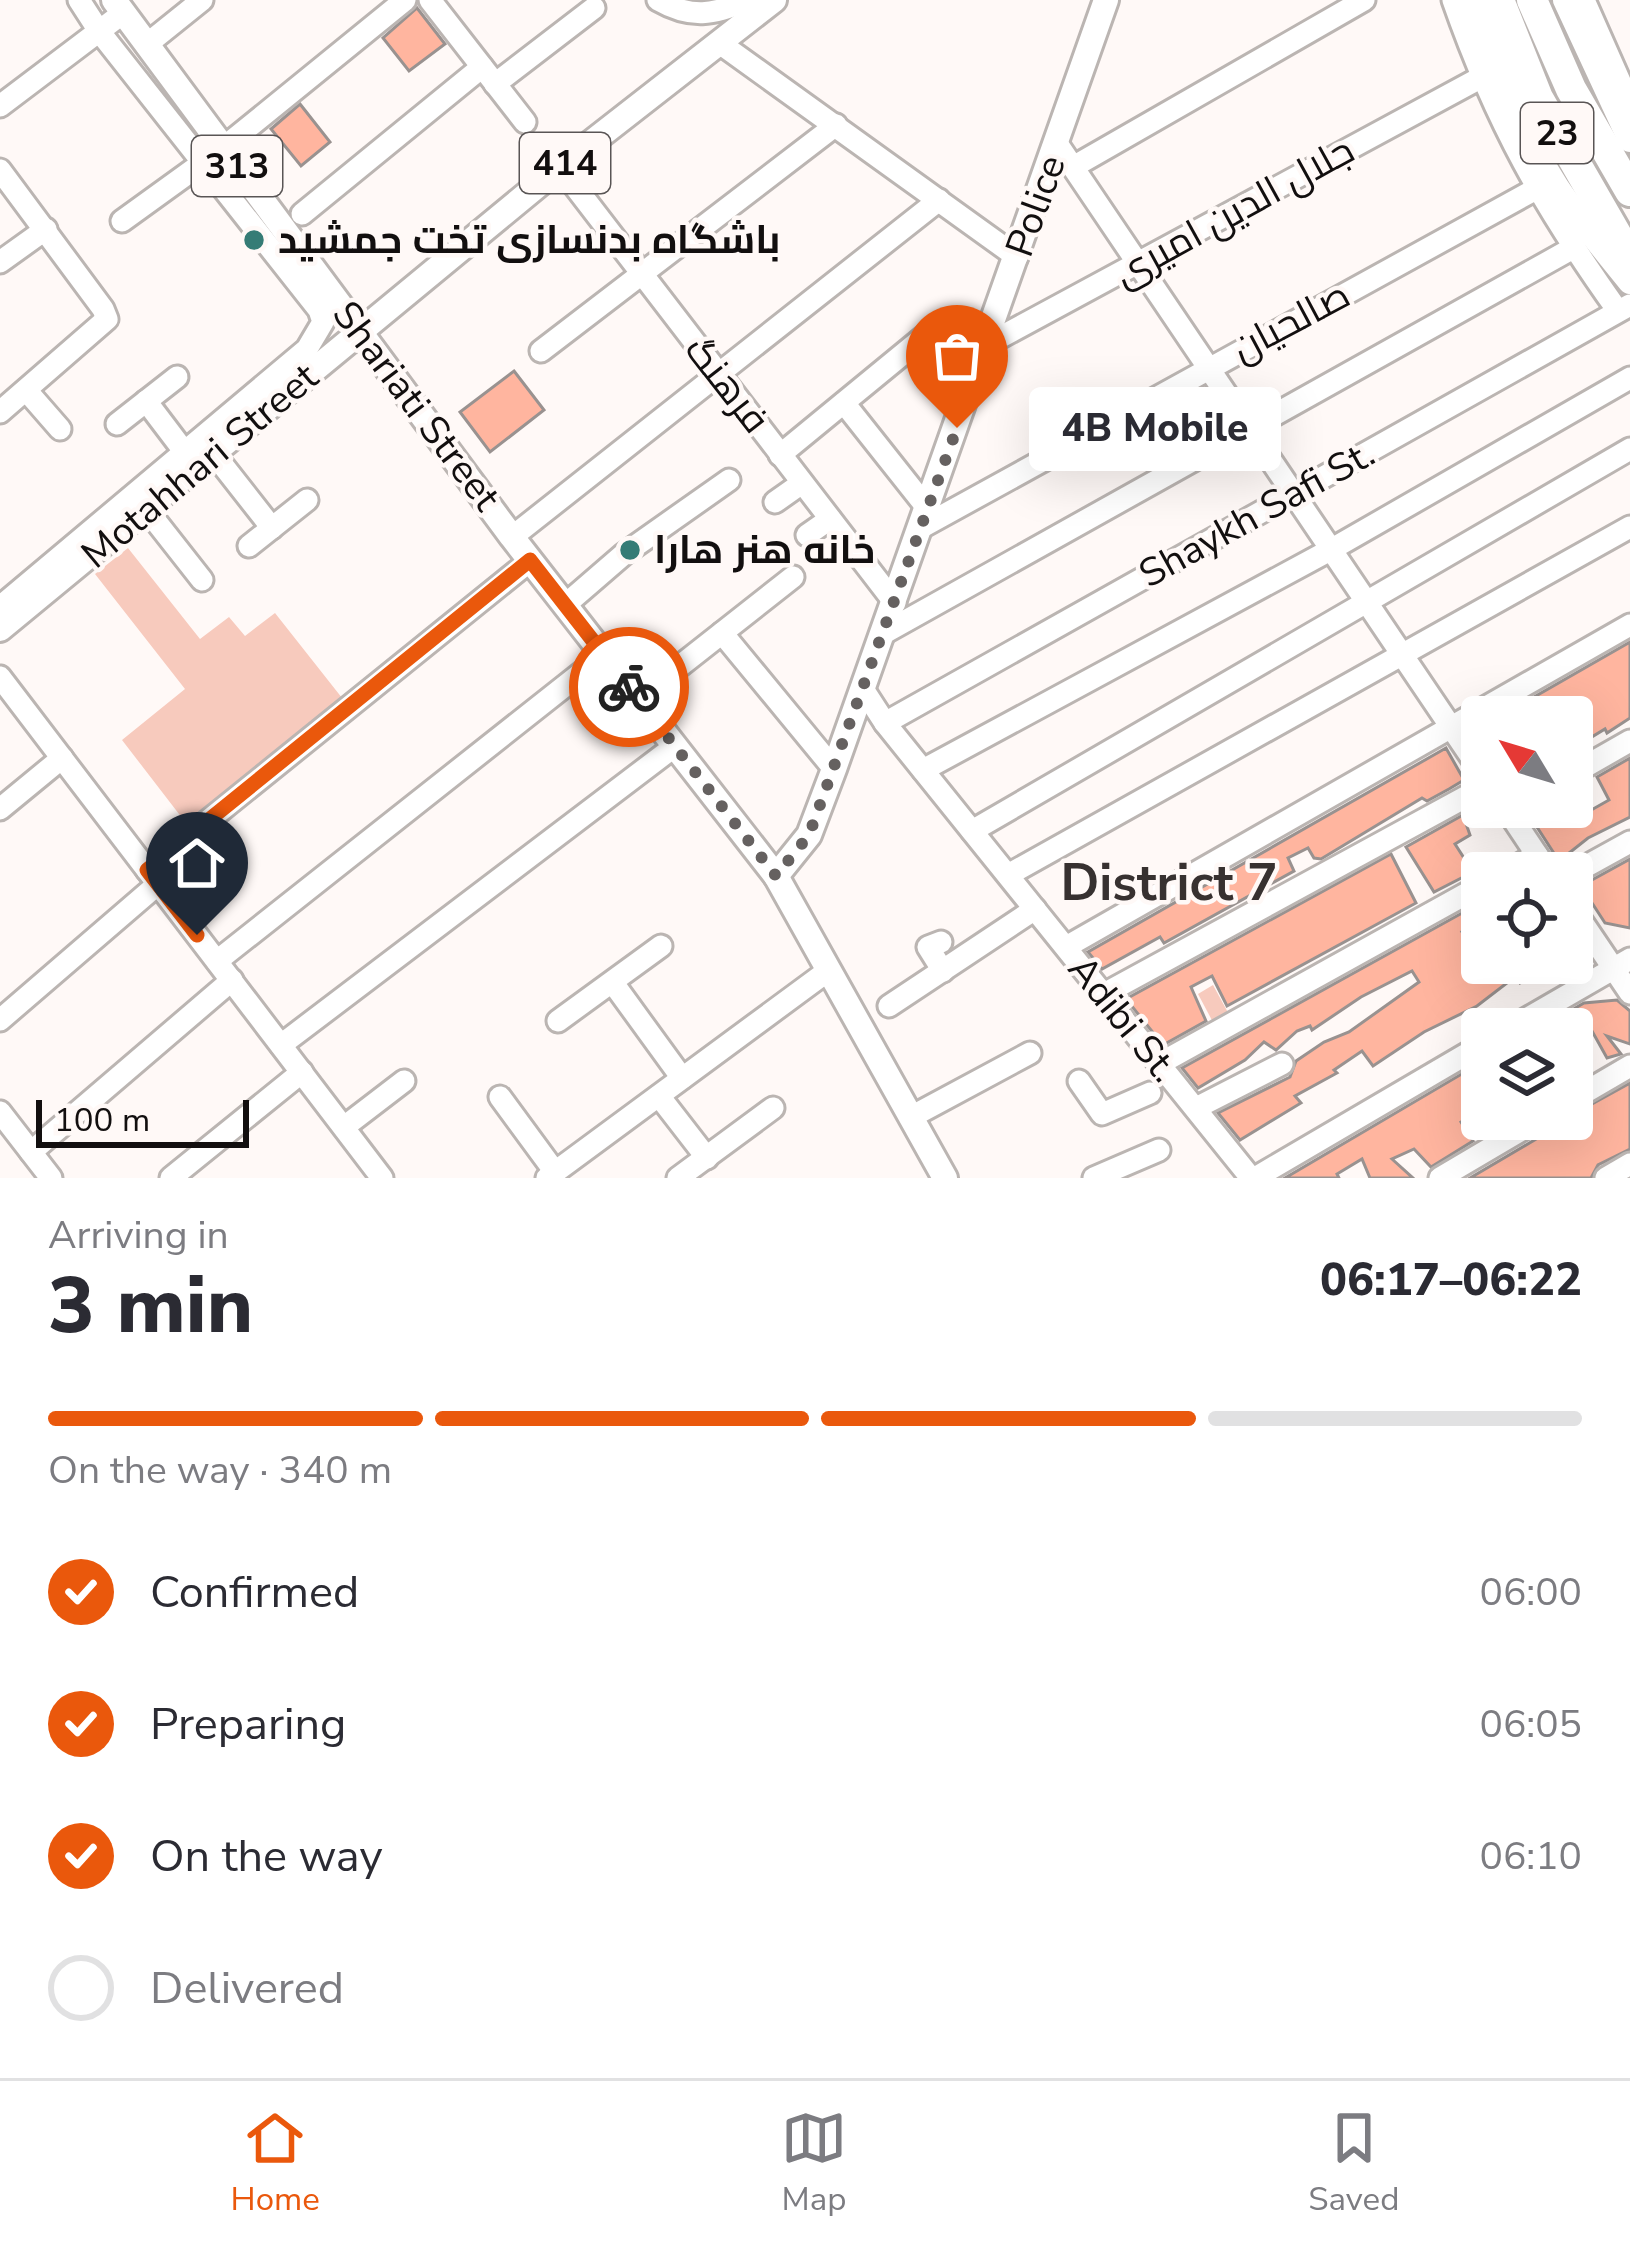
<!DOCTYPE html>
<html lang="en">
<head>
<meta charset="utf-8">
<style>
  body { margin:0; font-family:"Nunito Sans",Cairo,sans-serif; background:#f2f2f3; color:#2b2b33; height:100vh; display:flex; flex-direction:column; font-size:45px; white-space:nowrap }
  * { box-sizing:border-box; margin:0 }
  p { font-size:39px; color:#7c7c81 }
  .icon { flex:none; width:66px; height:66px; fill:none; stroke:currentColor; stroke-width:2; stroke-linecap:round; stroke-linejoin:round }
  .map { position:relative; height:1178px; overflow:hidden }
  .panel { display:flex; flex-direction:column; background:#fff; flex:1 }
  .panel>* { flex:none }
  .needle { width:78px; rotate:308deg }
  .tools { position:absolute; left:1461px; top:696px; display:grid; gap:24px }
  .tools a { display:grid; place-items:center; width:132px; height:132px; border-radius:12px; background:#fff; box-shadow:0 12px 48px #0002; font-size:60px }
  .scale { position:absolute; left:36px; bottom:30px; width:213px; box-sizing:border-box; padding-left:12px; border:6px solid #120f0f; border-top:0; font-size:33px; line-height:42px; white-space:nowrap; color:#120f0f; -webkit-text-stroke:9px #fff9f7; paint-order:stroke }
  .pin { position:absolute; display:grid; place-items:center; width:102px; height:102px; color:#fff; margin:-123px -51px; border-radius:50% 50% 50% 0; rotate:-45deg; box-shadow:0 0 12px #0007 }
  .pin .icon { rotate:45deg }
  .courier { position:absolute; display:grid; place-items:center; width:120px; height:120px; margin:-60px; border:9px solid #ea580c; border-radius:50%; background:#fff; color:#222; box-shadow:0 3px 15px #0007 }
  .bubble { position:absolute; height:84px; border-radius:12px; background:#fff; box-shadow:0 12px 48px #0002; font-size:39px; font-weight:800; line-height:84px; text-align:center }
  .headline em { font-style:normal; font-weight:800 }
  .headline div { display:flex; flex-direction:column-reverse }
  .headline { display:flex; align-items:center; justify-content:space-between; height:204px; padding:0 48px }
  h1 { font-size:78px; font-weight:800; line-height:90px }
  .bar { display:grid; grid-template-columns:repeat(4,1fr); gap:18px 12px; align-content:center; height:144px; padding:0 48px }
  .bar i { height:15px; border-radius:9px; background:#e1e1e2 }
  .bar .on { background:#ea580c }
  .bar p { grid-column:span 4 }
  ol { padding:0 48px; list-style:none }
  li { display:flex; align-items:center; gap:36px; height:132px }
  li p { margin-inline-start:auto }
  li .icon { padding:12px; border-radius:50%; background:#ea580c; color:#fff; stroke-width:4 }
  li:last-child { color:#7c7c81 }
  li i { width:66px; height:66px; border:6px solid #e1e1e2; border-radius:50% }
  .tab-bar { display:flex; justify-content:space-around; align-items:center; height:168px; border-top:3px solid #e1e1e2; background:#fff; font-size:33px; color:#7c7c81 }
  .tab-bar a { display:grid; justify-items:center; gap:6px }
  .tab-bar .on { color:#ea580c }
  .map>svg:first-child { display:block }
  .green { fill:#f7cabd }
  .building { fill:#ffb59f; stroke:#999290; stroke-width:3 }
  .lines { fill:none; stroke-linecap:round; stroke-linejoin:round }
  .minor-casing { stroke:#bbb5b2; stroke-width:27 }
  .major-casing { stroke:#bbb5b2; stroke-width:30 }
  .highway-casing { stroke:#bbb5b2; stroke-width:36 }
  .minor { stroke:#fff; stroke-width:21 }
  .major { stroke:#fff; stroke-width:24 }
  .highway { stroke:#fff; stroke-width:30 }
  .done { stroke:#656160; stroke-width:12; stroke-dasharray:0 21.6 }
  .route { stroke:#ea580c; stroke-width:15 }
  .poi-dot { fill:#357c76; stroke:#fff9f7; stroke-width:4.5 }
  .labels { text-anchor:middle; dominant-baseline:central; stroke-width:9; stroke-linejoin:round; paint-order:stroke }
  .shield { fill:#fff9f7; stroke:#595555; stroke-width:3 }
  .shield-label { font-size:36px; font-weight:bold; fill:#120f0f }
  .street-label { font-size:39px; fill:#120f0f; stroke:#fff9f7 }
  .poi-label { font-size:39px; font-weight:bold; fill:#120f0f; stroke:#fff9f7; text-anchor:start }
  .district-label { font-size:51px; font-weight:bold; fill:#373130; stroke:#fff9f7 }
</style>
</head>
<body>
<div class="map">
<svg width="1630" height="1178" viewBox="0 0 1630 1178">
  <rect width="100%" height="100%" fill="#fff9f7"/>
  <!-- green -->
  <g class="green">
    <path d="M128,548l72,91 29,-22 16,19 30,-23 71,90 -157,124 -67,-87 63,-51 -90,-115z"/>
    <path d="M1213,985l18,33 -16,8 -17,-32z"/>
  </g>
  <!-- building -->
  <g class="building">
    <path d="M417,8l28,36 -36,27 -26,-33z"/>
    <path d="M300,104l30,38 -29,24 -30,-37z"/>
    <path d="M514,371l30,39 -54,42 -30,-40z"/>
    <path d="M1630,642v76l-23,15 -2,-4 -33,20v-32h-73z"/>
    <path d="M1446,748l18,32 -15,9 -22,12 -5,-3 -101,61 -7,-1 -6,-10 -20,10 6,13 -130,72 -4,-6 -58,32 -14,-17z"/>
    <path d="M1630,758v59l-42,21 -29,23 -35,-54h48l2,-18 12,24 23,-13 -12,-23z"/>
    <path d="M1463,815l7,20 -15,9 18,28 -39,20 -28,-45z"/>
    <path d="M1391,854l25,49 -189,103 -15,-30 -21,11 15,34 -43,24 -37,-46z"/>
    <path d="M1630,859v69l-25,-5 -24,-37z"/>
    <path d="M1482,902v25l-20,5 17,31h76l-35,20 -4,-7 -39,30 -53,26 -51,34 -11,-15 -28,19 3,3 -42,23 6,7 -61,37 -22,-27 72,-36 6,-16 28,-19 25,-10 70,-50 -7,-11 -51,26 -49,33 -2,-4 -13,5 -21,19 -12,-8 -19,18 -47,28 -16,-20z"/>
    <path d="M1617,1000l13,11v33l-23,-8 14,18 -14,4 -15,-27 -19,21 15,21 -16,10v-54h-29l24,-11 -2,-4 19,-11z"/>
    <path d="M1482,1062v48l-21,12 12,19 -42,26 -17,-18 -22,10 21,19h-43l-8,-19 -25,15 2,4h-54z"/>
    <path d="M1630,1083v66l-32,16 -7,13h-121l78,-46 7,-13h17v-4z"/>
  </g>
  <g class="lines">
    <!-- minor casing -->
    <g class="minor-casing">
      <g id="minor">
        <path d="M430,0l95,122"/>
        <path d="M658,0c33,19 56,15 89,0"/>
        <path d="M1453,0c43,123 90,206 165,311"/>
        <path d="M1584,0l46,104"/>
        <path d="M721,44l296,213"/>
        <path d="M146,45l56,-45"/>
        <path d="M495,84l99,-76"/>
        <path d="M0,106l123,-93"/>
        <path d="M1058,145l424,628"/>
        <path d="M560,167l335,436"/>
        <path d="M1073,167l291,-167"/>
        <path d="M0,170l103,139 4,10 -107,93"/>
        <path d="M302,214l180,-147"/>
        <path d="M122,221l101,-73 182,-148"/>
        <path d="M0,262l46,-33"/>
        <path d="M986,345l494,-267"/>
        <path d="M541,351l295,-226"/>
        <path d="M26,390l34,39"/>
        <path d="M146,401l47,62"/>
        <path d="M844,403l84,106"/>
        <path d="M117,424l60,-47"/>
        <path d="M214,454l58,74"/>
        <path d="M780,455l157,-129"/>
        <path d="M775,502l27,-19"/>
        <path d="M147,510l55,70"/>
        <path d="M922,527l614,-338"/>
        <path d="M807,535l23,-16"/>
        <path d="M512,537l427,-337"/>
        <path d="M249,546l58,-46"/>
        <path d="M565,605l59,-51 105,-74"/>
        <path d="M0,607l307,-258 16,-27 -4,-12 -220,-279 -20,-31"/>
        <path d="M722,633l112,136"/>
        <path d="M884,633l689,-385"/>
        <path d="M0,677l382,501"/>
        <path d="M863,689l22,34 366,455"/>
        <path d="M638,699l155,-122"/>
        <path d="M885,723l745,-418"/>
        <path d="M923,770l409,-221 298,-171"/>
        <path d="M1572,774l58,-33"/>
        <path d="M1505,807l44,66"/>
        <path d="M0,809l62,-51"/>
        <path d="M972,831l658,-382"/>
        <path d="M147,870l384,-310"/>
        <path d="M1504,873l33,-18"/>
        <path d="M1572,874l58,-32"/>
        <path d="M1008,875l622,-348"/>
        <path d="M1572,907l58,86"/>
        <path d="M941,942l-13,5 15,24"/>
        <path d="M1066,947l564,-322"/>
        <path d="M217,961l387,-306"/>
        <path d="M613,983l69,95"/>
        <path d="M1104,994l378,-206"/>
        <path d="M889,1006l146,-97"/>
        <path d="M0,1020l158,-136"/>
        <path d="M558,1021l103,-75"/>
        <path d="M1509,1029l121,-70"/>
        <path d="M281,1045l394,-299"/>
        <path d="M1159,1064l323,-179"/>
        <path d="M1079,1081l23,33 48,-21"/>
        <path d="M659,1096l48,62"/>
        <path d="M500,1097l55,75"/>
        <path d="M1572,1100l58,-34"/>
        <path d="M1196,1108l86,-44"/>
        <path d="M0,1112l51,66"/>
        <path d="M911,1117l119,-64"/>
        <path d="M344,1127l60,-46"/>
        <path d="M31,1152l201,-172"/>
        <path d="M171,1178l131,-106"/>
        <path d="M547,1178l282,-208"/>
        <path d="M678,1178l95,-70"/>
        <path d="M1094,1178l65,-28"/>
        <path d="M1255,1178l227,-133"/>
        <path d="M1440,1178l100,-59"/>
        <path d="M1606,1178l24,-14"/>
      </g>
    </g>
    <!-- major casing -->
    <g class="major-casing">
      <g id="major">
        <path d="M114,0l398,537 264,339 169,302"/>
        <path d="M1475,0c21,64 45,130 82,187 22,33 48,64 73,95"/>
        <path d="M1565,0l65,140"/>
        <path d="M0,629l560,-462 214,-167"/>
        <path d="M776,876l33,-41 25,-66 272,-769"/>
      </g>
    </g>
    <!-- highway casing -->
    <g class="highway-casing">
      <g id="highway">
        <path d="M1499,0l39,98 92,160"/>
        <path d="M1532,0l39,89 59,102"/>
      </g>
    </g>
    <!-- minor -->
    <use href="#minor" class="minor"/>
    <!-- major -->
    <use href="#major" class="major"/>
    <!-- highway -->
    <use href="#highway" class="highway"/>
  </g>
  <g class="lines">
    <!-- done -->
    <path class="done" d="M629,687l147,189 33,-41 148,-407"/>
    <!-- route -->
    <path class="route" d="M197,935l-50,-65 383,-310 99,127"/>
  </g>
  <!-- markers -->
  <g class="poi-dot">
    <circle cx="254" cy="240" r="12"/>
    <circle cx="630" cy="550" r="12"/>
  </g>
  <g class="labels">
    <!-- shield labels -->
    <g class="shield">
      <rect x="1521" y="103" width="72" height="60" rx="9"/>
      <rect x="520" y="133" width="90" height="60" rx="9"/>
      <rect x="192" y="136" width="90" height="60" rx="9"/>
    </g>
    <g class="shield-label">
      <text x="1557" y="133">23</text>
      <text x="565" y="163">414</text>
      <text x="237" y="166">313</text>
    </g>
    <!-- street labels -->
    <g class="street-label">
      <text transform="translate(1036 206) rotate(-70)">Police</text>
      <text transform="translate(1234 212) rotate(-29)">جلال الدین امیری</text>
      <text transform="translate(1291 322) rotate(-28)">صالحیان</text>
      <text transform="translate(727 385) rotate(52)">فرهنگ</text>
      <text transform="translate(416 406) rotate(53)">Shariati Street</text>
      <text transform="translate(200 466) rotate(-40)">Motahhari Street</text>
      <text transform="translate(1257 514) rotate(-29)">Shaykh Safi St.</text>
      <text transform="translate(1123 1019) rotate(51)">Adibi St.</text>
    </g>
    <!-- poi labels -->
    <g class="poi-label">
      <text x="278" y="240">باشگاه بدنسازى تخت جمشيد</text>
      <text x="654" y="550">خانه هنر هارا</text>
    </g>
    <!-- district labels -->
    <g class="district-label">
      <text x="1169" y="883">District 7</text>
    </g>
  </g>
</svg>
<div class="tools">
<a><svg class="needle" viewBox="-14 -14 28 28"><path d="M0-13l5 13h-10z" fill="#e53935"/><path d="M0 13l5-13h-10z" fill="#7c7c81"/></svg></a>
<a><svg class="icon" aria-label="locate" viewBox="0 0 24 24"><circle cx="12" cy="12" r="6"/><path d="M12 2v4M12 18v4M2 12h4M18 12h4"/></svg></a>
<a><svg class="icon" aria-label="layers" viewBox="0 0 24 24"><path d="M12 4l9 5-9 5-9-5zM3 14l9 5 9-5"/></svg></a>
</div>
<div class="scale">100 m</div>
<div class="pin" style="left:957px;top:428px;background:#ea580c"><svg class="icon" aria-label="bag" viewBox="0 0 24 24"><path d="M5 8h14l-1 12H6zM9 8a3 3 0 0 1 6 0"/></svg></div>
<div class="pin" style="left:197px;top:935px;background:#1f2937"><svg class="icon" aria-label="home" viewBox="0 0 24 24"><path d="M3 11l9-7 9 7M6 9v11h12V9"/></svg></div>
<div class="courier" style="left:629px;top:687px"><svg class="icon" aria-label="bike" viewBox="0 0 24 24"><circle cx="6" cy="16" r="4"/><circle cx="18" cy="16" r="4"/><path d="M6 16l4-8h5l3 8M10 8l3 8H6M13 5h3"/></svg></div>
<div class="bubble" style="left:1029px;top:387px;width:252px">4B Mobile</div>
</div>
<section class="panel">
<div class="headline"><div><h1>3 min</h1><p>Arriving in</p></div><em>06:17–06:22</em></div>
<div class="bar"><i class="on"></i><i class="on"></i><i class="on"></i><i></i><p>On the way · 340 m</p></div>
<ol>
<li><svg class="icon" aria-label="check" viewBox="0 0 24 24"><path d="M5 12l5 5 9-10"/></svg>Confirmed<p>06:00</p></li>
<li><svg class="icon" aria-label="check" viewBox="0 0 24 24"><path d="M5 12l5 5 9-10"/></svg>Preparing<p>06:05</p></li>
<li><svg class="icon" aria-label="check" viewBox="0 0 24 24"><path d="M5 12l5 5 9-10"/></svg>On the way<p>06:10</p></li>
<li><i></i>Delivered</li>
</ol>
</section>
<nav class="tab-bar">
<a class="on"><svg class="icon" aria-label="home" viewBox="0 0 24 24"><path d="M3 11l9-7 9 7M6 9v11h12V9"/></svg>Home</a>
<a><svg class="icon" aria-label="map" viewBox="0 0 24 24"><path d="M3 6l6-2 6 2 6-2v14l-6 2-6-2-6 2zM9 4v14M15 6v14"/></svg>Map</a>
<a><svg class="icon" aria-label="saved" viewBox="0 0 24 24"><path d="M7 4h10v16l-5-4-5 4z"/></svg>Saved</a>
</nav>
</body>
</html>
